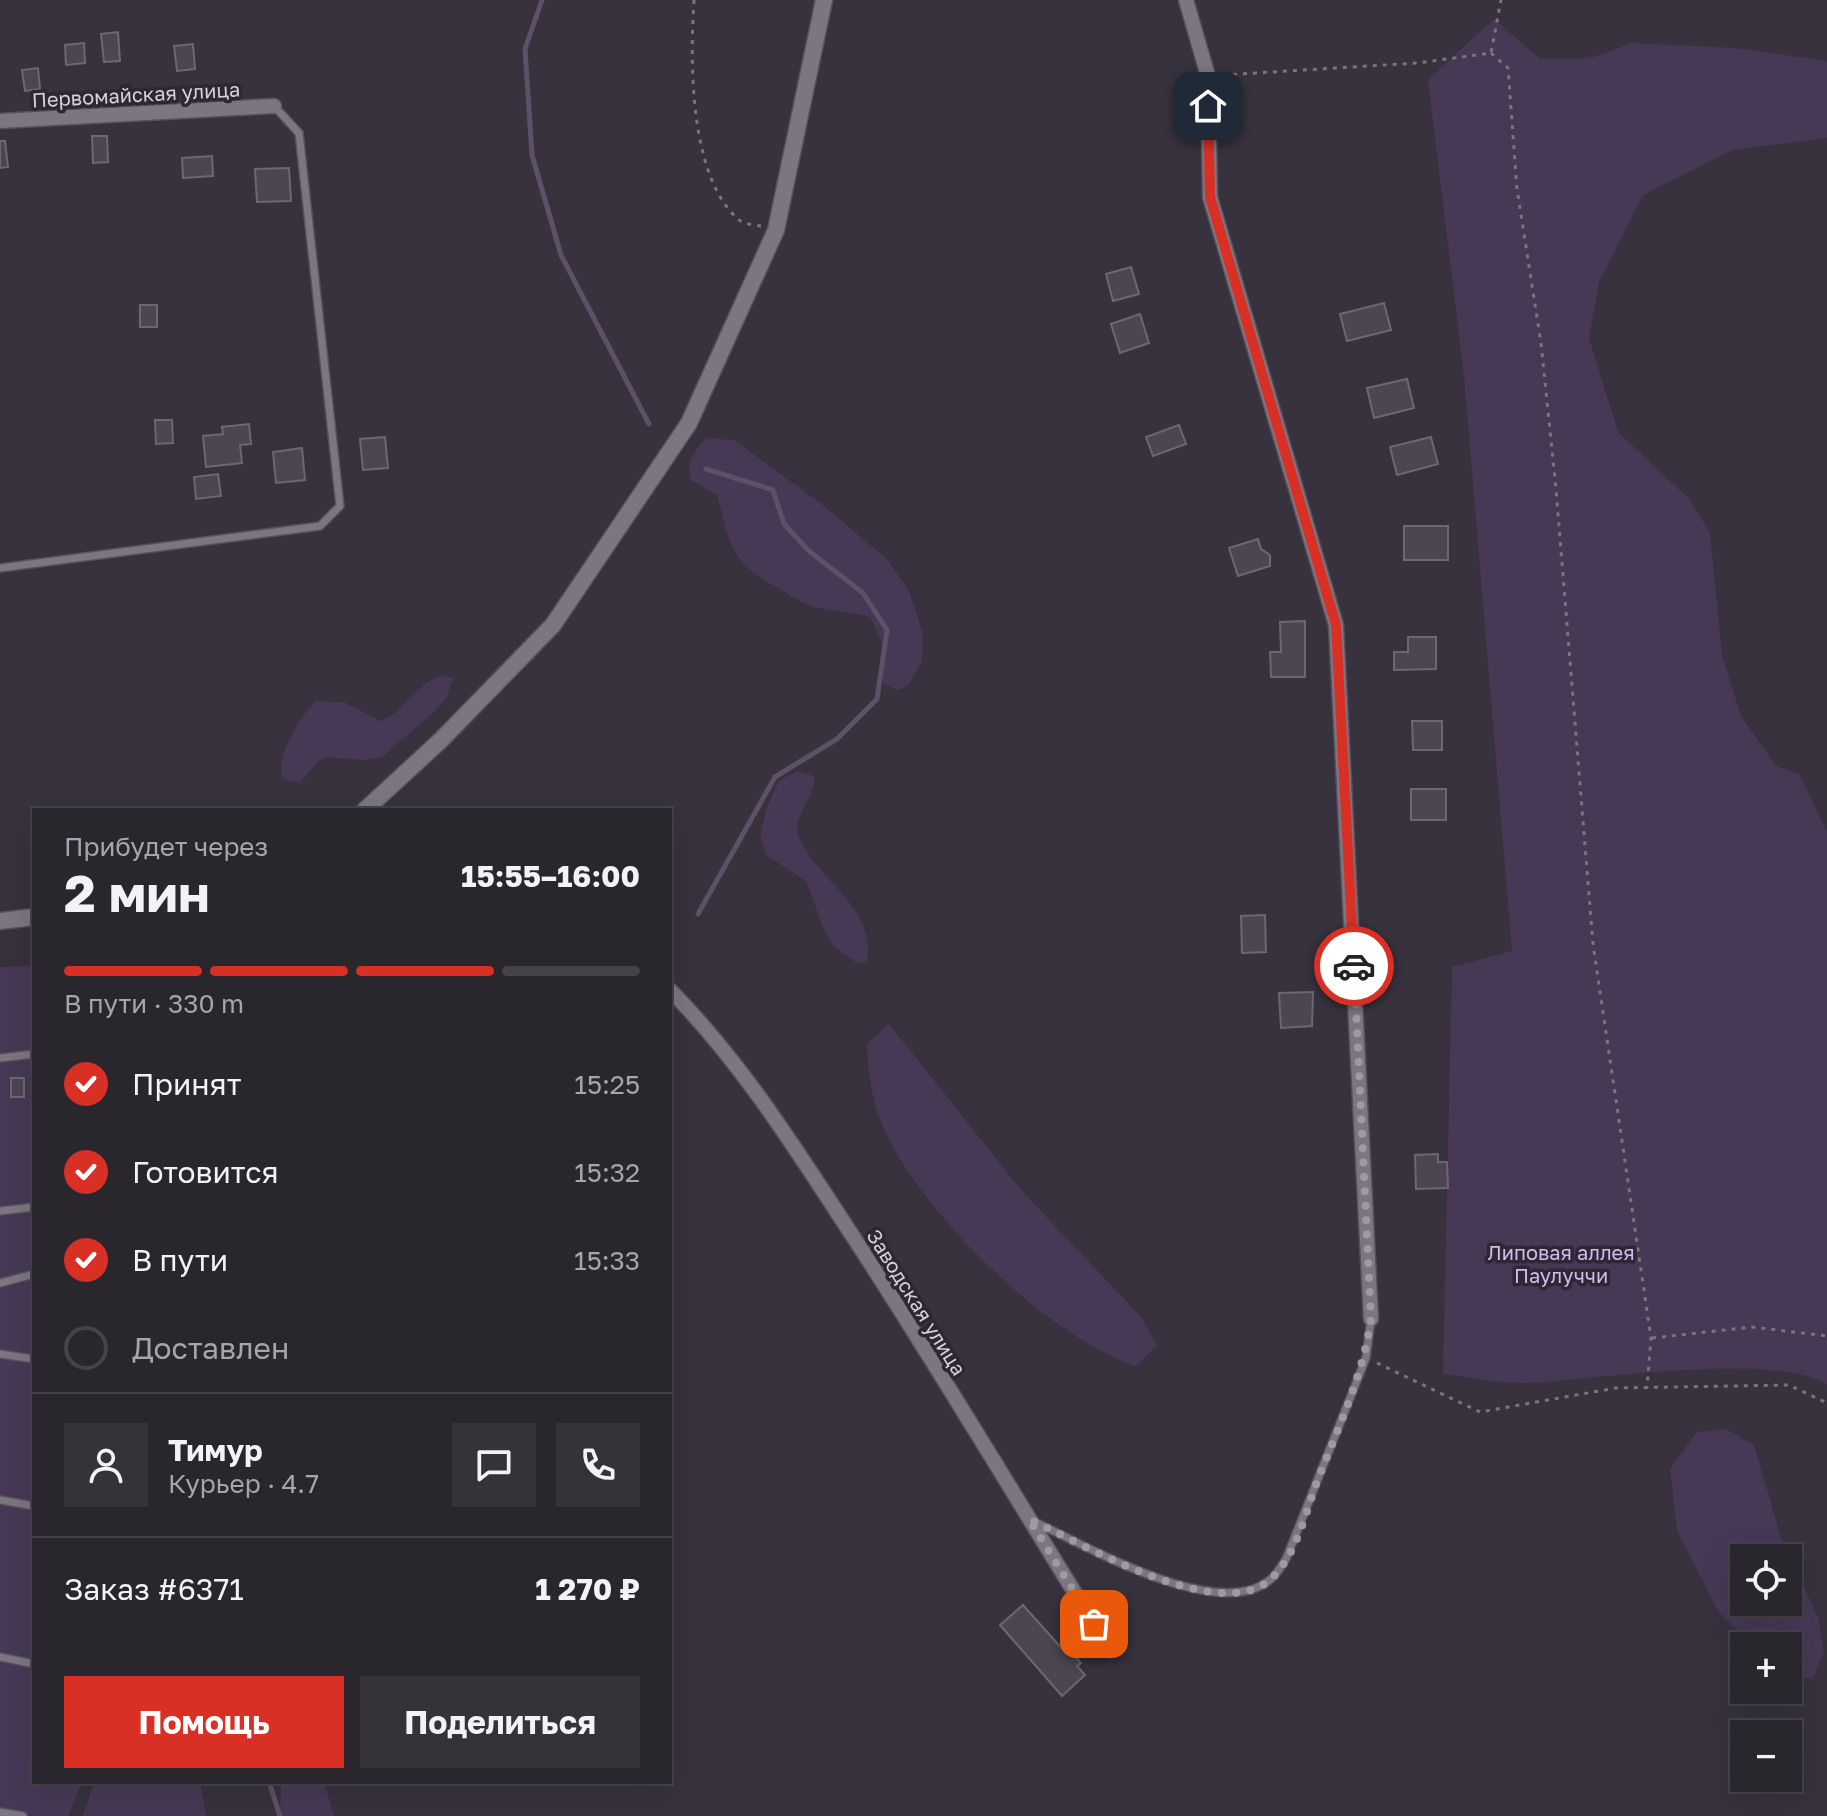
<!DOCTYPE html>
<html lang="ru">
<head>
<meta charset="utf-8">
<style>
  body { margin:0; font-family:"Golos Text",sans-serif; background:#35323a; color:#f1f3f6; height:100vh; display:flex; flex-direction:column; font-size:30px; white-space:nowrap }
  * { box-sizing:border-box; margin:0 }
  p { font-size:26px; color:#a5a5aa }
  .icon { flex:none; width:44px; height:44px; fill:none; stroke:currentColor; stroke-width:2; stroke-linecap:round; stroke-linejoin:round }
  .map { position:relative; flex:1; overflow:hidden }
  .side { position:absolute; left:32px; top:808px; width:640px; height:976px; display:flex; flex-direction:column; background:#29262e; border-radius:0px; box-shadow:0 8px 32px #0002,0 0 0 2px #45434a }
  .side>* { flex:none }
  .tools { position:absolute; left:1730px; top:1544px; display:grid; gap:16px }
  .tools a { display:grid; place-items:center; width:72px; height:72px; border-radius:0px; background:#29262e; box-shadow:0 8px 32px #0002,0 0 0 2px #45434a; font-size:40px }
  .pin { position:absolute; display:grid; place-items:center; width:68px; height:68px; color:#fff; margin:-34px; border-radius:16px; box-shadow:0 4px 12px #0006 }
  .courier { position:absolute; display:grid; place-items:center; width:80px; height:80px; margin:-40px; border:6px solid #d93025; border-radius:50%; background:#fff; color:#222; box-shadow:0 2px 10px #0007 }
  .head em { font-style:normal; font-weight:700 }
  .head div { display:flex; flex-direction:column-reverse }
  .head { display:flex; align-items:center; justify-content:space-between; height:136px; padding:0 32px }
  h1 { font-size:52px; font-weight:700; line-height:60px }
  .bar { display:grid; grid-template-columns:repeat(4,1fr); gap:12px 8px; align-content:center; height:96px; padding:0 32px }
  .bar i { height:10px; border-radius:6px; background:#45434a }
  .bar .active { background:#d93025 }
  .bar p { grid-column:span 4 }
  .line { display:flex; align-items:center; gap:20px; padding:0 32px; border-top:2px solid #45434a }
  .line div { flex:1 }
  .round { display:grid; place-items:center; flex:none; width:84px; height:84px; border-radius:0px; background:#35323a }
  ol { padding:0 32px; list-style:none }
  li { display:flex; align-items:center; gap:24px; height:88px }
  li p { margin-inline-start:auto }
  li .icon { padding:8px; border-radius:50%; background:#d93025; color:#fff; stroke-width:4 }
  li:last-child { color:#a5a5aa }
  li i { width:44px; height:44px; border:4px solid #45434a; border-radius:50% }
  .primary-button { display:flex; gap:16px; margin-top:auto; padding:16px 32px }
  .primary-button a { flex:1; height:92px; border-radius:0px; background:#d93025; color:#fff; font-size:32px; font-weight:700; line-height:92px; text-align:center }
  .primary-button a+a { background:#35323a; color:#f1f3f6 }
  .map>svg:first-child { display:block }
  .green { fill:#473956; fill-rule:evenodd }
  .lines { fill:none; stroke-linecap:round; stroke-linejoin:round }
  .stream { stroke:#5d5068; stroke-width:5 }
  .building { fill:#4c4652; stroke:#6d6773; stroke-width:2 }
  .service-casing { stroke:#55505a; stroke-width:10 }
  .minor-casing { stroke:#55505a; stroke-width:17 }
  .tertiary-casing { stroke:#55505a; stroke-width:19 }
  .path { stroke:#79747d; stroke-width:3; stroke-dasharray:4 6; stroke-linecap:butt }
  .service { stroke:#7c7683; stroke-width:7 }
  .minor { stroke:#7c7683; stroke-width:14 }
  .tertiary { stroke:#7c7683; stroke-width:16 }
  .done { stroke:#9e9aa2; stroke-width:8; stroke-dasharray:0 14.4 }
  .route { stroke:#d93025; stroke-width:10 }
  .labels { text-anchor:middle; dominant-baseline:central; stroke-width:7; stroke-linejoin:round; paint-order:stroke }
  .street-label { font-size:20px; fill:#d6d2d9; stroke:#2d2832 }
  .park-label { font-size:20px; fill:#d6b8f5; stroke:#2d2832 }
</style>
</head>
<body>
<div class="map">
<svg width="1827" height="1816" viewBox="0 0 1827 1816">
  <rect width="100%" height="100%" fill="#37323d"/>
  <!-- green -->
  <g class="green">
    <path d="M1494,19l46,40 51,-1 41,-15 103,5 92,13v77l-95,12 -90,46 -43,86 -10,56 29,94 71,67 21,34 12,122 19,61 35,50 23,8 28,58v553c-49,-34 -233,-5 -298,-2 -28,1 -59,-6 -86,-9l9,-407 60,-16 -48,-575 -36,-296z"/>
    <path d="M706,438l28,2 85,62 69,58 21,31 13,40v30l-14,24 -9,5 -16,-6v-39l-12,-27c-17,-7 -31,-5 -48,-9 -17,-3 -31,-12 -45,-21 -49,-27 -47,-42 -61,-93l-26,-15c-6,-18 4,-29 15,-42z"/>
    <path d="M444,676l9,2 -6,19 -13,15 -52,45 -19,3 -36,-3 -9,4 -18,22 -17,-4c-8,-24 16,-61 33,-78l28,1 36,19c27,-10 38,-42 64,-45z"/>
    <path d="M796,771l18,5c3,22 -25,41 -14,64 20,42 77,69 67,121l-9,3 -24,-18 -11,-19 -17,-46 -40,-26 -6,-19 7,-29 12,-26z"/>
    <path d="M34,966v816h48l-14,34h-68v-849z"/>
    <path d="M889,1024l133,167 119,126 16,29 -22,20c-89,-31 -213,-152 -252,-239 -11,-26 -15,-55 -16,-83z"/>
    <path d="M1726,1429l28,16 26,89 38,84 6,33 -11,28 -25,-3v-30h-35l-35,-35 -41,-81 -7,-61 27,-37zM1744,1558h44v44h-44z"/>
    <path d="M94,1782h106l6,34h-123z"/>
    <path d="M281,1782h43l10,34h-54z"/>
  </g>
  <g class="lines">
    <!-- stream -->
    <g class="stream">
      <path d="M542,0l-17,49 7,106 29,100 88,169"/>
      <path d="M698,914l77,-137 62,-38 40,-40 10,-69 -24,-37 -54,-42 -25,-27 -11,-34 -67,-21"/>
      <path d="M269,1782l11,34"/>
    </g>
  </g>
  <!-- building -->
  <g class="building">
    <path d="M118,32l2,29 -16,1 -3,-28z"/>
    <path d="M84,43l1,20 -19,2 -1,-20z"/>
    <path d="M193,44l2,25 -18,2 -3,-25z"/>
    <path d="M38,68l2,21 -15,2 -3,-21z"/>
    <path d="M92,136h15l1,26 -15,1z"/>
    <path d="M0,141h5l3,26 -8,1z"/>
    <path d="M212,156l1,20 -30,2 -1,-20z"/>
    <path d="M289,168l2,33 -34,1 -2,-33z"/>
    <path d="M1131,267l8,27 -26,7 -7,-27z"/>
    <path d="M1384,303l7,27 -44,11 -7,-27z"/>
    <rect x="140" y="305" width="17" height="22"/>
    <path d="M1140,314l9,29 -29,10 -9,-29z"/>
    <path d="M1407,379l7,29 -40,10 -7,-30z"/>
    <path d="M155,420h17l1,23 -17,1z"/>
    <path d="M249,424l2,20 -11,1 2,18 -36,4 -3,-31 20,-2 -1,-7z"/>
    <path d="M1179,425l7,19 -33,12 -7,-19z"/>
    <path d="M385,437l3,31 -25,2 -3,-31z"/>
    <path d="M1431,437l7,27 -41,11 -7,-28z"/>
    <path d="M302,448l3,32 -29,3 -3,-31z"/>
    <path d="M218,474l3,22 -25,3 -2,-22z"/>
    <rect x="1404" y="526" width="44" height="34"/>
    <path d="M1258,539l3,10 9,6v11l-32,10 -9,-28z"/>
    <path d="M1305,621v56h-34l-1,-25h11l-1,-30z"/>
    <path d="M1408,637h28v32l-42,1v-18h14z"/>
    <path d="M1412,721h30v29h-29z"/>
    <rect x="1411" y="789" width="35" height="31"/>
    <path d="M1265,915l1,37 -24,1 -1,-37z"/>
    <path d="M1313,992l-1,34 -31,2 -2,-35z"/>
    <rect x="11" y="1078" width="13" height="19"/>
    <path d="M1438,1154v8h9l1,26 -32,1 -1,-34z"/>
    <path d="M1023,1605l42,47 7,1 9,10 -4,3 8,9 -23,21 -62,-71z"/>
  </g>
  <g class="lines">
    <!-- service casing -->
    <g class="service-casing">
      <g id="service">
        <path d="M0,568l320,-42 20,-20 -41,-373 -25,-27"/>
        <path d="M0,1058l34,-4"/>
        <path d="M0,1211l34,-4"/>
        <path d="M0,1283l34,-9"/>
        <path d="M0,1354l34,5"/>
        <path d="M0,1500l34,6"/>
        <path d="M1035,1522c52,24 184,102 236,57 6,-5 11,-14 15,-20l80,-201 5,-39"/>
        <path d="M0,1657l34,7"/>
        <path d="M0,1812l23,4"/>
      </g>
    </g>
    <!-- minor casing -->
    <g class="minor-casing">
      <g id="minor">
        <path d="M1186,0l22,76 2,121 126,428 35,694"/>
        <path d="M0,121l274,-15"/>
        <path d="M670,990c73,74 127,161 184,248 88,135 171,275 256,412"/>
      </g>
    </g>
    <!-- tertiary casing -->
    <g class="tertiary-casing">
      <g id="tertiary">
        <path d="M365,810l76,-70 112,-115 136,-202 87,-193 48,-230"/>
        <path d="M0,921l34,-4"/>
      </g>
    </g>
    <!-- path -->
    <g class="path">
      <path d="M694,0c-4,60 -5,176 44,219 5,5 16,6 23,7"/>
      <path d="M1491,53l17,15 9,121 24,154 15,146 37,455 58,394 -4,50"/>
      <path d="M1223,75l194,-12 74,-10 10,-53"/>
      <path d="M1652,1338l100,-11 75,9"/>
      <path d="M1377,1363l103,49 136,-24 173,-3 38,18"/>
    </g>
    <!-- service -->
    <use href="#service" class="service"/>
    <!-- minor -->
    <use href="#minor" class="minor"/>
    <!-- tertiary -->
    <use href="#tertiary" class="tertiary"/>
  </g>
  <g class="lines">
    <!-- done -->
    <path class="done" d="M1094,1624l-65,-105c52,24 193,108 243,59 25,-24 34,-67 46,-99 21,-53 45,-104 53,-160l-17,-353"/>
    <!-- route -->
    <path class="route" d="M1208,106l2,91 126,428 18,341"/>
  </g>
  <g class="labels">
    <!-- street labels -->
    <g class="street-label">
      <text transform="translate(136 94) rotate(-3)">Первомайская улица</text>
      <text transform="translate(917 1302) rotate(58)">Заводская улица</text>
    </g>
    <!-- park labels -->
    <g class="park-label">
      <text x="1561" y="1252">Липовая аллея<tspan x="1561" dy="23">Паулуччи</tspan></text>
    </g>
  </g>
</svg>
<div class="tools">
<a><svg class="icon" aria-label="locate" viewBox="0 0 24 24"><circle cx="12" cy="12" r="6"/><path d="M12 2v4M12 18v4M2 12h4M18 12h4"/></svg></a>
<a>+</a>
<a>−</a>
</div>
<div class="pin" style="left:1094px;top:1624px;background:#ea580c"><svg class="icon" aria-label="bag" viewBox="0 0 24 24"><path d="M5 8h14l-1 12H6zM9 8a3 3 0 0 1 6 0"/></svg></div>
<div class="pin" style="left:1208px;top:106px;background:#1f2937"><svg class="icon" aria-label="home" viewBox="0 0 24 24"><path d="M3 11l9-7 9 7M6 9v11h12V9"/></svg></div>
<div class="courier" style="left:1354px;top:966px"><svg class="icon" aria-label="car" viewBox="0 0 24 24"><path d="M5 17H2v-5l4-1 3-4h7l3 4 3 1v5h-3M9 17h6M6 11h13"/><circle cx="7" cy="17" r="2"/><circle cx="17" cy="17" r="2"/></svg></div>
<section class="side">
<div class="head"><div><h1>2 мин</h1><p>Прибудет через</p></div><em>15:55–16:00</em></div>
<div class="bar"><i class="active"></i><i class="active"></i><i class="active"></i><i></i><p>В пути · 330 m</p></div>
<ol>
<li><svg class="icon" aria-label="check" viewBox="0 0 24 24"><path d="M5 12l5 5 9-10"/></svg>Принят<p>15:25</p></li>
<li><svg class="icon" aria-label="check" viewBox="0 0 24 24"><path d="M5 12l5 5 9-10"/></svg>Готовится<p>15:32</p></li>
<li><svg class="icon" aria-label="check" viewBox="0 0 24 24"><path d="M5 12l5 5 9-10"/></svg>В пути<p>15:33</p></li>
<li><i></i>Доставлен</li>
</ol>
<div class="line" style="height:144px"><a class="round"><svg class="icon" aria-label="person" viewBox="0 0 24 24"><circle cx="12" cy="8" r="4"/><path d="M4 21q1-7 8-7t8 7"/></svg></a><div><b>Тимур</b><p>Курьер · 4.7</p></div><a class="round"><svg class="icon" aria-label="chat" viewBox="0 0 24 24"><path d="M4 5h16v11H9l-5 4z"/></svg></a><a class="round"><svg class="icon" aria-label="phone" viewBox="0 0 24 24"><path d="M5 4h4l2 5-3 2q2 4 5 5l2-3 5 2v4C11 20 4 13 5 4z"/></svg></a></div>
<div class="line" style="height:104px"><div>Заказ #6371</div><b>1 270 ₽</b></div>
<div class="primary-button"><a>Помощь</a><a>Поделиться</a></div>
</section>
</div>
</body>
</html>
